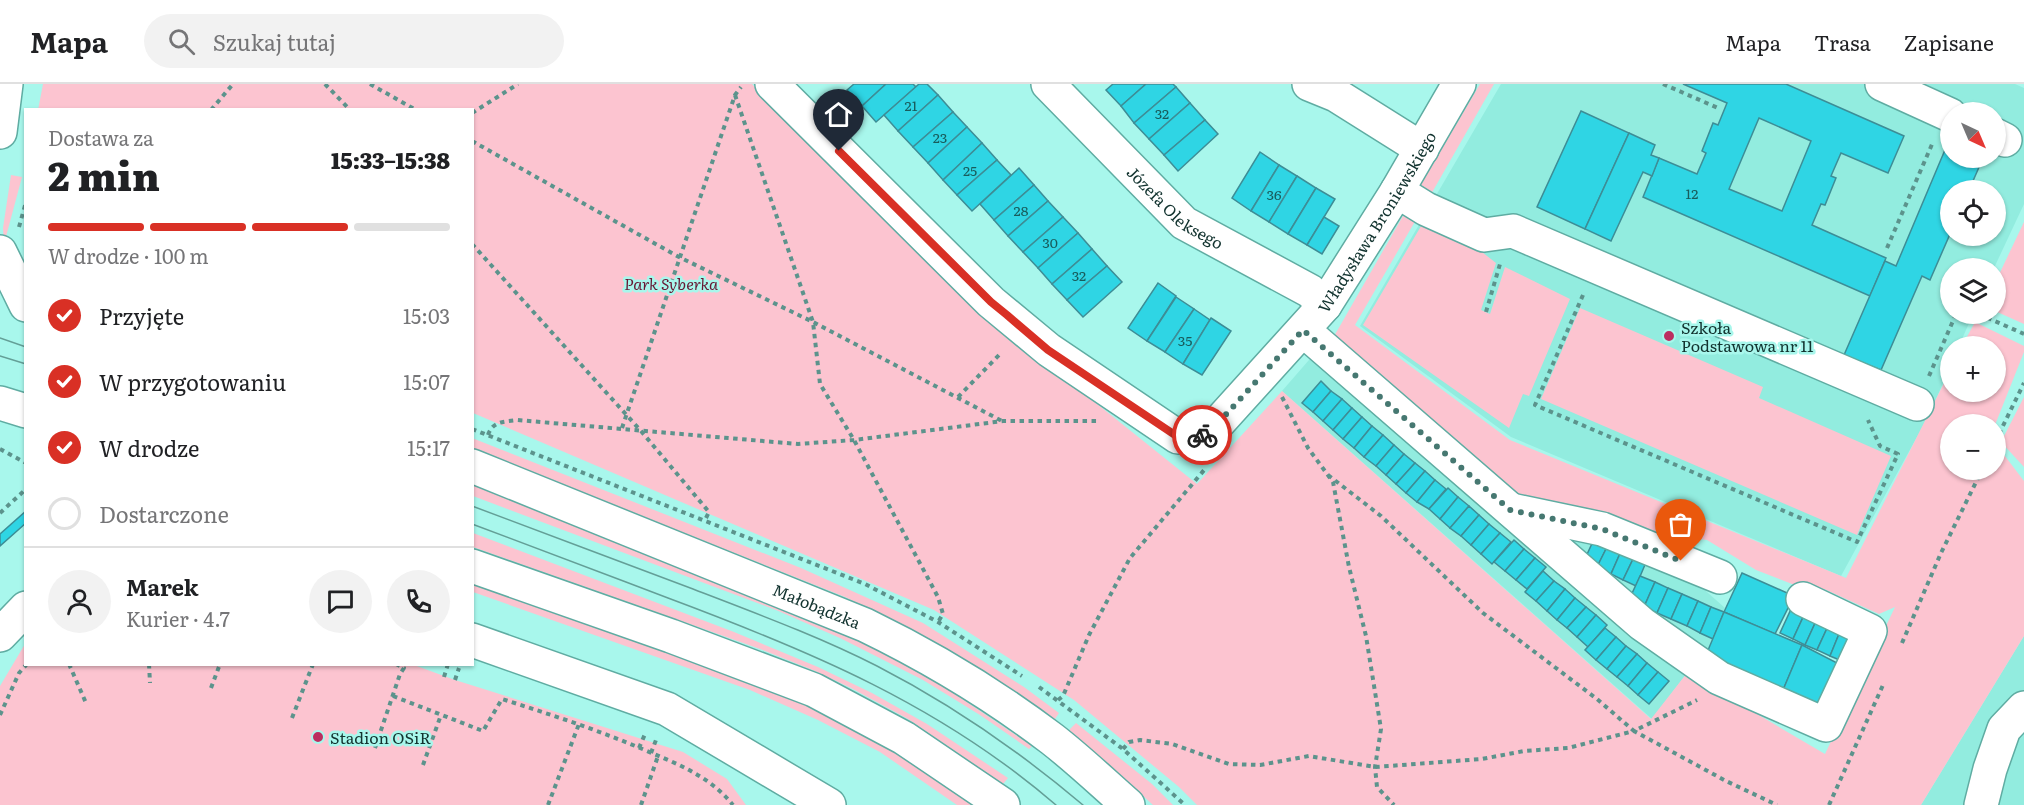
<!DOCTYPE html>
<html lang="pl">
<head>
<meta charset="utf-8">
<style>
  body { margin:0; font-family:Literata,serif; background:#f2f2f2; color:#202124; height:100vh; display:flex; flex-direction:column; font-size:22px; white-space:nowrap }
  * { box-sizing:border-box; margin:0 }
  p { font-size:20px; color:#757577 }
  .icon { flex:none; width:33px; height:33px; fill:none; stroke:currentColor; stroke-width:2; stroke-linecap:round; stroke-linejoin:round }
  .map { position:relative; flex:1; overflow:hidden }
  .panel { position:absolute; left:24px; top:24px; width:450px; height:558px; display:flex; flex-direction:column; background:#fff; border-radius:0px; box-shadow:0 2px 4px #0004 }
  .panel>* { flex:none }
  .needle { width:39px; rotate:136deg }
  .controls { position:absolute; left:1940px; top:18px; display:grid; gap:12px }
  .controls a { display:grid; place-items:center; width:66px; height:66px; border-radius:50%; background:#fff; box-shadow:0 2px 4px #0004; font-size:30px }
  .pin { position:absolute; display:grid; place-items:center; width:51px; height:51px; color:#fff; margin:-62px -26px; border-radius:50% 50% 50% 0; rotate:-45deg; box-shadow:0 0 6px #0007 }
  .pin .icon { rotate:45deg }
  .courier { position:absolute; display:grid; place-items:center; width:60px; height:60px; margin:-30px; border:4px solid #d93025; border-radius:50%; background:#fff; color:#222; box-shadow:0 2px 8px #0007 }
  .overview em { font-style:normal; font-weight:800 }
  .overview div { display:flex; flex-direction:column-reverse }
  .overview { display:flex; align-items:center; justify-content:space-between; height:102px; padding:0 24px }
  h1 { font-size:39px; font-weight:800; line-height:45px }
  .bar { display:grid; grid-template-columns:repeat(4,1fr); gap:9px 6px; align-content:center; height:72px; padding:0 24px }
  .bar i { height:8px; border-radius:4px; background:#e0e0e0 }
  .bar .active { background:#d93025 }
  .bar p { grid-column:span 4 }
  .line { display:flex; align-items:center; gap:15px; padding:0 24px; border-top:2px solid #e0e0e0 }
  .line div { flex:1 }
  .round { display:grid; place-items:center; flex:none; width:63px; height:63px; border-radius:32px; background:#f2f2f2 }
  ol { padding:0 24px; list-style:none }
  li { display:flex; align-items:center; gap:18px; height:66px }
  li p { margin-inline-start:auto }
  li .icon { padding:6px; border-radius:50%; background:#d93025; color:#fff; stroke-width:4 }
  li:last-child { color:#757577 }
  li i { width:33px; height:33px; border:3px solid #e0e0e0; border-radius:50% }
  header { display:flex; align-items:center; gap:36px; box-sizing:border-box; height:84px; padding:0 30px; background:#fff; border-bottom:2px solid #e0e0e0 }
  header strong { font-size:28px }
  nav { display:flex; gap:33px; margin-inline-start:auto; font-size:21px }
  .search { width:420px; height:54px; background:#f2f2f2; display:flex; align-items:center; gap:15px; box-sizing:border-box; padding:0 21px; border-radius:33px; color:#757577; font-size:22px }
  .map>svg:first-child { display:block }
  .built { fill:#92ecdf; fill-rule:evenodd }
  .green { fill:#fcc4d0 }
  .building { fill:#2fd5e4; stroke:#3d8d96; stroke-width:1.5; fill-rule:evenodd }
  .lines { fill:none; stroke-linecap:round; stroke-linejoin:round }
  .minor-casing { stroke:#5faca2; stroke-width:36 }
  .path { stroke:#5c938c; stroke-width:4; stroke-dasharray:4.5 4.5; stroke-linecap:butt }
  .minor { stroke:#fff; stroke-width:33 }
  .tram { stroke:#649f97; stroke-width:1.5 }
  .done { stroke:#467871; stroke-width:6; stroke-dasharray:0 10.8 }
  .route { stroke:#d93025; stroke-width:8 }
  .poi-dot { fill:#bb2d5f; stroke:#a8f7ec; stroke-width:2 }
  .labels { text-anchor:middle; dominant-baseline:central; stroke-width:5; stroke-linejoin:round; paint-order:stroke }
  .number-label { font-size:14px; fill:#195c5c }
  .street-label { font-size:16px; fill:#12332f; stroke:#a8f7ec }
  .park-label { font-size:16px; font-style:italic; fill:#671733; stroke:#a8f7ec }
  .poi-label { font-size:16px; fill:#12332f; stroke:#a8f7ec; text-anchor:start }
</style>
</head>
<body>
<header>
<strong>Mapa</strong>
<div class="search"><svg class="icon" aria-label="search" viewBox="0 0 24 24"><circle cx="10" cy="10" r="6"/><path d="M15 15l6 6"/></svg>Szukaj tutaj</div>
<nav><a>Mapa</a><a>Trasa</a><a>Zapisane</a></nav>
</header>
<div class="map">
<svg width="2024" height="721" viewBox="0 0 2024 721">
  <rect width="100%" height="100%" fill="#a8f7ec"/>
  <!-- built -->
  <g class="built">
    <path d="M1501,0h514l9,4v116l-30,64h-44v46h23l-14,32h-9v21l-20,46 -89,163 -330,-139 -151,-111zM1950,28h45v46h-45zM1950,106h45v46h-45z"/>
    <path d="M1329,253l314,198 82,73 -21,51 -17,14 -35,46 -370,-328z"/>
    <path d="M2024,552v169h-103z"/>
  </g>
  <!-- green -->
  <g class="green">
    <path d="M43,0h709l219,219 226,181 85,-93 369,328 36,-46 138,81 70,-147 -16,7 -55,-25 -14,2 -54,-21 -49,-30 -48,-6 -51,-15 -99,-25 -176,-156 70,-122h9l5,2 -62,107 155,115 336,138 104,-207v21h45v-46h-33l13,-24 49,24v6l-29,73 -45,-1v46h45v-27l29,38v155l-103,169h-724l-18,-18 -105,-87 -140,-90 -461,-197 -1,-303h-434z"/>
    <path d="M1480,0h14l-64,112 -10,-10z"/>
    <path d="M11,91l11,2 -18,67 -1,-16z"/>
    <path d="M1424,137l49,24 23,18 -15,47 9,4 15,-47 65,32 -41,97 -6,-2 -14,34 -146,-103z"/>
    <path d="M2024,138v102l-29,-13v-28z"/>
    <path d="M1580,224l183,79 -4,11 132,58 -34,79 -316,-136z"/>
    <path d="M2024,313v70l-23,-25z"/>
    <path d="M472,354l329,130 122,55 101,64 35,26 -6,9 -61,-43 -76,-47 -71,-35 -372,-148z"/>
    <path d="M472,399l347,139 61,27 38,20 114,77 -3,3 -49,-34 -57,-35 -83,-42 -64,-28 -303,-114z"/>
    <path d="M473,449l261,99 84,35 54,26 55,31 81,54 -5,6 -95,-65 -57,-31 -36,-17 -55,-22 -287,-102z"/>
    <path d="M473,497l297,107 63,30 64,33 75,54h-15l-77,-53 -62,-32 -68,-30 -277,-98z"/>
    <path d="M25,560l1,20 388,1 41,15 228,72 44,27 19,26h-746v-119z"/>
    <path d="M1076,639l76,61 21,21h-20l-37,-34 -47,-37 1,-5z"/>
  </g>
  <!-- building -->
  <g class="building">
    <path d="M854,0h32l-24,22 -15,-16z"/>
    <path d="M886,0h27l3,3 -40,35 -14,-16z"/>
    <path d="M919,0h8l11,11 -40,36 -14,-16z"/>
    <path d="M1113,0h33l-25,22 -15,-16z"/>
    <path d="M1146,0h27l3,3 -42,36 -13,-17z"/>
    <path d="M1683,0h103l118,52 -16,37 -47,-20 -10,23 5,2 -11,27 -4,-1 -9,21 74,33 -16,38 -227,-99 16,-39 38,16 9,-21 -4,-2 11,-28 5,2 9,-22zM1759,34l52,23 -29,70 -53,-22z"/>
    <path d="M1176,3l14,16 -41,36 -15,-16z"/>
    <path d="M938,11l15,17 -40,35 -15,-16z"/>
    <path d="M1190,19l15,17 -41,35 -15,-16z"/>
    <path d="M1581,27l48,22 -44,96 -48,-22z"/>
    <path d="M953,28l14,15 -39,36 -15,-16z"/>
    <path d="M1205,36l13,14 -40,37 -14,-16z"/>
    <path d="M967,43l15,16 -39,37 -15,-17z"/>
    <path d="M1629,49l26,12 -4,10 8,3 -7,18 -9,-4 -32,69 -26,-12z"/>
    <path d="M1950,54v20h33l-14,32h-19v44l-20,46 -8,-4 -41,94 -37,-15 41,-94 11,5z"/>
    <path d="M982,59l15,17 -40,35 -14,-15z"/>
    <path d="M1260,68l19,13 -28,46 -19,-13z"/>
    <path d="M997,76l14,15 -39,36 -15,-16z"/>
    <path d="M1279,81l18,11 -28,46 -18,-11z"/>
    <path d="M1019,84l15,17 -40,35 -14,-16z"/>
    <path d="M1297,92l19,12 -28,46 -19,-12z"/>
    <path d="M1034,101l14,16 -40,35 -14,-16z"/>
    <path d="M1316,104l19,11 -28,46 -19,-11z"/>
    <path d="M1048,117l15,16 -40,35 -15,-16z"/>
    <path d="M1063,133l15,16 -40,35 -15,-16z"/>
    <path d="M1324,133l15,9 -17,28 -15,-9z"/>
    <path d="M1078,149l14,16 -40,35 -14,-16z"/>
    <path d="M1092,165l15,17 -40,34 -15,-16z"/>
    <path d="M1107,182l15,16 -39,35 -16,-17z"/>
    <path d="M1158,199l18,13 -29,45 -19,-13z"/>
    <path d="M1176,213l18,12 -29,43 -18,-11z"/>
    <path d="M1194,225l16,11 -27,44 -18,-12z"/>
    <path d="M1211,234l20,13 -29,44 -19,-11z"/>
    <path d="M1321,297l10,10 -18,21 -11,-9z"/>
    <path d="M1331,307l11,8 -19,22 -10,-9z"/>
    <path d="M1342,315l10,9 -19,22 -10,-9z"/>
    <path d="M1352,324l10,9 -19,22 -10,-9z"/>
    <path d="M1362,333l10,9 -18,22 -11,-9z"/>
    <path d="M1372,342l11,9 -19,22 -10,-9z"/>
    <path d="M1383,351l11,10 -18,21 -12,-9z"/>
    <path d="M1394,361l10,9 -18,21 -10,-9z"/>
    <path d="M1404,370l11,9 -19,21 -10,-9z"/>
    <path d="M1415,379l10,8 -19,22 -10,-9z"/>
    <path d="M1425,387l10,9 -18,22 -11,-9z"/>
    <path d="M1435,396l11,9 -17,20 -12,-7z"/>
    <path d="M1448,404l10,9 -18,22 -11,-10z"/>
    <path d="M1458,413l11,9 -19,22 -10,-9z"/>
    <path d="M1469,422l10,9 -18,21 -11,-8z"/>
    <path d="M26,427v12l-26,23v-12z"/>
    <path d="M1479,431l10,9 -18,21 -10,-9z"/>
    <path d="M1489,440l11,9 -19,21 -10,-9z"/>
    <path d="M1500,449l11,9 -19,22 -11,-10z"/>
    <path d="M1595,453l14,6 -12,24 -13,-6z"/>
    <path d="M1514,456l10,9 -19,22 -11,-9z"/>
    <path d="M1609,459l13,6 -11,25 -14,-7z"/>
    <path d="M1524,465l11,9 -19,22 -11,-9z"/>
    <path d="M1622,465l13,6 -12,25 -12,-6z"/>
    <path d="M1635,471l12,5 -11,26 -13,-6z"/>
    <path d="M1535,474l11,9 -19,22 -11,-9z"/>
    <path d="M1543,487l11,10 -18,20 -11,-9z"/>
    <path d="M1742,489l52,23 -19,38 -51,-22z"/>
    <path d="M1640,492l15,6 -11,25 -15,-7z"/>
    <path d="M1554,497l11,8 -18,22 -11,-10z"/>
    <path d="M1655,498l13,6 -11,25 -13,-6z"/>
    <path d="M1668,504l14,6 -11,25 -14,-6z"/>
    <path d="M1565,505l10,9 -18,22 -10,-9z"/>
    <path d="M1682,510l16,7 -11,25 -16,-7z"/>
    <path d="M1575,514l11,9 -19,21 -10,-8z"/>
    <path d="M1698,517l13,6 -11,26 -13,-7z"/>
    <path d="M1586,523l10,8 -19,22 -10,-9z"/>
    <path d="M1711,523l13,5 -11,27 -13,-6z"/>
    <path d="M1792,523l13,6 -12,26 -13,-6z"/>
    <path d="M1724,528l78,33 -19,45 -77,-35z"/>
    <path d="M1805,529l12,6 -12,26 -12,-6z"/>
    <path d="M1596,531l11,10 -19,22 -11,-10z"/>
    <path d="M1817,535l12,5 -12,26 -12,-5z"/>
    <path d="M1829,540l12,5 -11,27 -13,-6z"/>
    <path d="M1605,544l11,9 -20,23 -11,-10z"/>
    <path d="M1841,545l13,6 -12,26 -12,-5z"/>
    <path d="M1616,553l10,9 -19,23 -11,-9z"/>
    <path d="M1802,561l39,20 -20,42 -38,-17z"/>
    <path d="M1626,562l11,8 -20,23 -10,-8z"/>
    <path d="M1637,570l10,9 -19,23 -11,-9z"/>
    <path d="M1647,579l11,9 -20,23 -10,-9z"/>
    <path d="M1658,588l11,9 -20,23 -11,-9z"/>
  </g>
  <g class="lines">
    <!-- minor casing -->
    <g class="minor-casing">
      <g id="minor">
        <path id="s1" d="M772,0l219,218 58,48 129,87h17l15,-5 115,-127 72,-114 62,-107"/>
        <path id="s2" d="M1048,0l136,139 126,68 15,14"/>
        <path d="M1309,0l27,11 86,54"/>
        <path d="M1882,0l68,31"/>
        <path d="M0,48l6,-48"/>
        <path d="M1995,51l10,5"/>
        <path d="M1397,107l29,18 58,26 29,-4 404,173"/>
        <path d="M0,168l26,53"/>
        <path d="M1303,246l339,294 77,54 107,47 44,-94 -67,-32"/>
        <path d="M0,319l26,8"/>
        <path id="s3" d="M472,382l393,159c66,32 129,70 187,114 27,21 51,44 76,66"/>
        <path d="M1511,426l91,19 118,48"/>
        <path d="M472,482l199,70 143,54 90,48 99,67"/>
        <path d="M0,551l26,-27"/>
        <path d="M472,556l195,69 162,96"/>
        <path d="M1981,721l9,-36 14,-40 20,-21"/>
      </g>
    </g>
    <!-- path -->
    <g class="path">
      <path d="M325,0l25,26"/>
      <path d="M370,0l46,26"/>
      <path d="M1663,0l55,24"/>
      <path d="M735,11l78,227 7,62 34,56 84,157 5,17 -5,8"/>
      <path d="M211,26l22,-26"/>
      <path d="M472,29l46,-29"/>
      <path d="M472,57l207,116 134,65 189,99"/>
      <path d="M19,143l7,-25"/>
      <path d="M472,160l169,187 68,81 -4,8"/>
      <path d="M1887,164l46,-106"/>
      <path d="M1583,211l-48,110 322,137 41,-88 -18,-8 -12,-26"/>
      <path d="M1486,228l14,-48"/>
      <path d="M1979,230l45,20"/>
      <path d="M1929,292l27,-62"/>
      <path d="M958,313l44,-45"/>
      <path d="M1282,313l26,51 25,34 16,85 17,69 15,93 -6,38 2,20 17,18"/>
      <path d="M622,344l113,-333 6,-8"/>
      <path d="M472,345l393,155 73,38 84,54"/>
      <path d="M488,351c5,-14 15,-13 29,-15l281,24 56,-4 149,-19h94"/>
      <path d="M1995,358l29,-59"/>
      <path d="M0,365l26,14"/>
      <path d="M1328,391l53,41 102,97 114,86 37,32 63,-31"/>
      <path d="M0,429l26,-24"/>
      <path d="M1902,559l39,-90 41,-83"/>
      <path d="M69,580l17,39"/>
      <path d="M149,580l1,19"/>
      <path d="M444,593l4,-13"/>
      <path d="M455,596l4,-12"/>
      <path d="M1039,603l84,62 62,56"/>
      <path d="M211,604l9,-24"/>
      <path d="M393,612l90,35 19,-32c47,15 93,30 138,49 35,15 69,27 93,57"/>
      <path d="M1058,616l5,-4 26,-61 41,-77 75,-89"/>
      <path d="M0,631l19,-42 8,-9"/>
      <path d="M292,634l21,-54"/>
      <path d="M375,664l25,-74 4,-6 -8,-4"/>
      <path d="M639,664l6,-14"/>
      <path d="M1123,665l6,-7 11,-2 32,4 57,20 31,1 49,-9 66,11 107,-8 42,-8 44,-3 66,-17 92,50 51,24"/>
      <path d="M651,669l5,-13"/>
      <path d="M423,681l18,-50"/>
      <path d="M548,721l31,-81"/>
      <path d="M641,721l17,-49"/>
      <path d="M1829,721l54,-120"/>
    </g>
    <!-- minor -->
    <use href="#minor" class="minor"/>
    <!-- tram -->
    <g class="tram">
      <path d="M0,254l26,9"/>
      <path d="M0,272l26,8"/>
      <path d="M472,422c74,28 147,55 221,83 62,24 125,47 184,77 74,38 142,85 206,139"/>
      <path d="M472,440c66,25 131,49 196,74 142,53 272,107 388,207"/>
    </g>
  </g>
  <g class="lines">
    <!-- done -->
    <path class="done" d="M1202,351l8,-3 93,-102 207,180 92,19 79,32"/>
    <!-- route -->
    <path class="route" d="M839,67l152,151 16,13 41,35 130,87h17l7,-2"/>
  </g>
  <!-- markers -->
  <g class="poi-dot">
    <circle cx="1669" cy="252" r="6"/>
    <circle cx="318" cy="653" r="6"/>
  </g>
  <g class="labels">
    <!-- number labels -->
    <g class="number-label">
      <text x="911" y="21">21</text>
      <text x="1162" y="29">32</text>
      <text x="940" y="53">23</text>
      <text x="970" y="86">25</text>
      <text x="1692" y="109">12</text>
      <text x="1274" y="110">36</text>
      <text x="1021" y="126">28</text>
      <text x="1050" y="158">30</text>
      <text x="1079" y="191">32</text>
      <text x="1185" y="256">35</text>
    </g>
    <!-- street labels -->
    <g class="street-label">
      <text stroke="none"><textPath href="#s2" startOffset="178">Józefa Oleksego</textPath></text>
      <text stroke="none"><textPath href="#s1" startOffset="842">Władysława Broniewskiego</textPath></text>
      <text stroke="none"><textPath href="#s3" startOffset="372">Małobądzka</textPath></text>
    </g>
    <!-- park labels -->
    <g class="park-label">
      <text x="671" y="199">Park Syberka</text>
    </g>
    <!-- poi labels -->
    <g class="poi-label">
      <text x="1681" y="243">Szkoła<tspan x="1681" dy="18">Podstawowa nr 11</tspan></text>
      <text x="330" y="653">Stadion OSiR</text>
    </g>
  </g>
</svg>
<div class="controls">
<a><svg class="needle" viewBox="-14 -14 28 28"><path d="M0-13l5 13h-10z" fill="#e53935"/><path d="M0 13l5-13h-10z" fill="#757577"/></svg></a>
<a><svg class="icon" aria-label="locate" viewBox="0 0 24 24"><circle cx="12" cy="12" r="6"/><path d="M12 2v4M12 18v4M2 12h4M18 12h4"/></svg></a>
<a><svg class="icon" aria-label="layers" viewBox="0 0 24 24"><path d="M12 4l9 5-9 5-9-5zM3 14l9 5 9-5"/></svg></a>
<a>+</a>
<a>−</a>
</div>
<div class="pin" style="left:1681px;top:477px;background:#ea580c"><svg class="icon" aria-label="bag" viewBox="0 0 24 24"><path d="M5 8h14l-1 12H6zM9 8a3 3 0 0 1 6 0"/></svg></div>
<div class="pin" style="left:839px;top:67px;background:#1f2937"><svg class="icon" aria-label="home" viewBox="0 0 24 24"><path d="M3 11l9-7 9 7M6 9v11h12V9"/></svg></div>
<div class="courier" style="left:1202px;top:351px"><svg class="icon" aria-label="bike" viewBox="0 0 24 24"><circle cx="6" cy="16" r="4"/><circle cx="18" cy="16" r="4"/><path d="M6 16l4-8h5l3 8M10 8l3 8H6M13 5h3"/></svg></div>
<section class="panel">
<div class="overview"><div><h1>2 min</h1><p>Dostawa za</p></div><em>15:33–15:38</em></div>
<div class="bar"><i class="active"></i><i class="active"></i><i class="active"></i><i></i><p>W drodze · 100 m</p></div>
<ol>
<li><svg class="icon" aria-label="check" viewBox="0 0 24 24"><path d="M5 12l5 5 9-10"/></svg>Przyjęte<p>15:03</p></li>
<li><svg class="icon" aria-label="check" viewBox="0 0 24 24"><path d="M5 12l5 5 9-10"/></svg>W przygotowaniu<p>15:07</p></li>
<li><svg class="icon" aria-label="check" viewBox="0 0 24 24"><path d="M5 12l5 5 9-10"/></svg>W drodze<p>15:17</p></li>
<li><i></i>Dostarczone</li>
</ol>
<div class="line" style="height:108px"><a class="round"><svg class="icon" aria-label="person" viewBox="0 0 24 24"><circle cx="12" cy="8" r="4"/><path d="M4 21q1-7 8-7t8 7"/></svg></a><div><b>Marek</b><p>Kurier · 4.7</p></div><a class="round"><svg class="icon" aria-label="chat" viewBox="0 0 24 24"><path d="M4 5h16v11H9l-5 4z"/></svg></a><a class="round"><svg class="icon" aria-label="phone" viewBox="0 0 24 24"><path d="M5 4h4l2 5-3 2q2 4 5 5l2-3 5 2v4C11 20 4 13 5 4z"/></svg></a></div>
</section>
</div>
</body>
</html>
